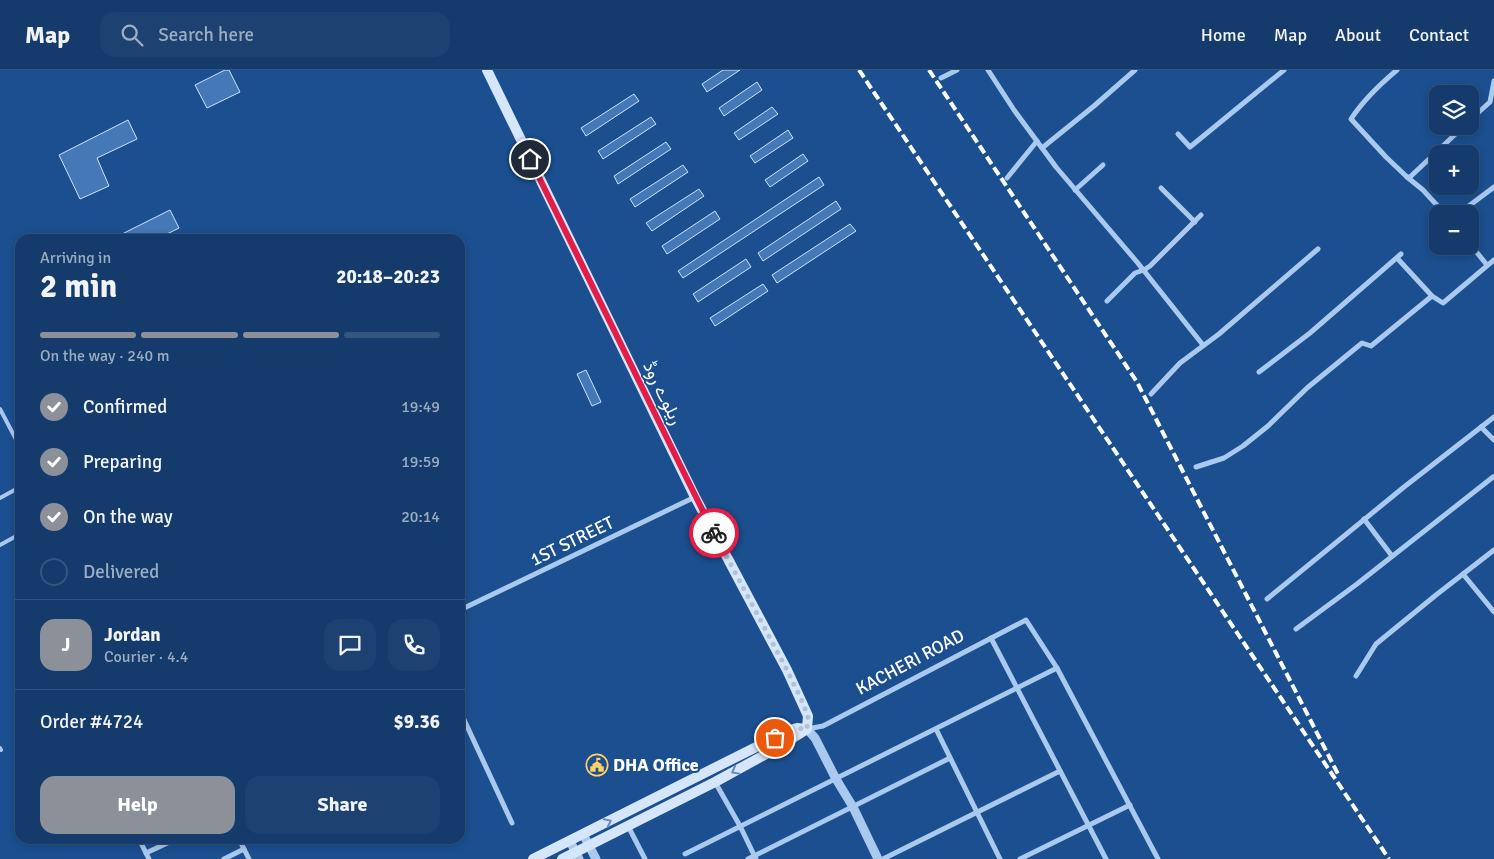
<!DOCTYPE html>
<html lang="en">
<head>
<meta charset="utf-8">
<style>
  body { margin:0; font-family:Signika,Vazirmatn,sans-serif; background:#1d4271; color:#f1f3f6; height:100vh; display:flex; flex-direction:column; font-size:19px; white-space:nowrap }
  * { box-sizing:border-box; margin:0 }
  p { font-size:16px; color:#9dadc1 }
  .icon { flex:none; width:28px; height:28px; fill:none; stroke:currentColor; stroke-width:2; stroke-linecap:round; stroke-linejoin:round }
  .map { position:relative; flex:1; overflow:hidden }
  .side { position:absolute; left:15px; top:164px; width:450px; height:610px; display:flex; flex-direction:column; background:#143b6b; border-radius:15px; box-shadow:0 2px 8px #0003,0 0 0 1px #33557e }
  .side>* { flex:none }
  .buttons { position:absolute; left:1429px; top:15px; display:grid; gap:10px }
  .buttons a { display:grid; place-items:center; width:50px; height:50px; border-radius:10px; background:#143b6b; box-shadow:0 2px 8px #0003,0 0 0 1px #33557e; font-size:25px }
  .pin { position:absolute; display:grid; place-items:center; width:42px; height:42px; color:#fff; margin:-21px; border:2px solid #fff; border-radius:50%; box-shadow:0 1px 5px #0007 }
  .courier { position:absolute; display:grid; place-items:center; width:50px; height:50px; margin:-25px; border:4px solid #e11d48; border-radius:50%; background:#fff; color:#222; box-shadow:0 1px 6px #0007 }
  .overview em { font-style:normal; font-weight:700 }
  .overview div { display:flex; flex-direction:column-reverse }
  .overview { display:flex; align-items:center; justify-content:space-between; height:85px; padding:0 25px }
  h1 { font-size:32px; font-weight:700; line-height:38px }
  .bar { display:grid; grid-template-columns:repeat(4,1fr); gap:8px 5px; align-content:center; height:60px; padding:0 25px }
  .bar i { height:6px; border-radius:4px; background:#33557e }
  .bar .on { background:#8c9099 }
  .bar p { grid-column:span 4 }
  .line { display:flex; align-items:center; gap:12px; padding:0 25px; border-top:1px solid #33557e }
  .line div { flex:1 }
  .round { display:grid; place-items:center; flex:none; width:52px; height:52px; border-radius:15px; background:#1d4271 }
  ol { padding:0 25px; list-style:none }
  li { display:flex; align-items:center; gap:15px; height:55px }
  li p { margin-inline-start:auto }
  li .icon { padding:5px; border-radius:50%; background:#8c9099; color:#fff; stroke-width:4 }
  li:last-child { color:#9dadc1 }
  li i { width:28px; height:28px; border:2px solid #33557e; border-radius:50% }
  .button { display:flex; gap:10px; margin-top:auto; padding:10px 25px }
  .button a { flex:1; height:58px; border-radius:15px; background:#8c9099; color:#fff; font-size:20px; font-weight:700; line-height:58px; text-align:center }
  .button a+a { background:#1d4271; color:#f1f3f6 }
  header { display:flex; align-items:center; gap:30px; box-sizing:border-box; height:70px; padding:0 25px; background:#143b6b; border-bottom:1px solid #33557e }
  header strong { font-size:24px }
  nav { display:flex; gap:28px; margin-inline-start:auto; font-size:18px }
  .search { width:350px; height:45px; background:#1d4271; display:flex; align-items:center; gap:12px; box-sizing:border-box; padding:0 18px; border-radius:15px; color:#9dadc1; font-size:19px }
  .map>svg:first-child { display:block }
  .building { fill:#4478b7; stroke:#cfe3fa }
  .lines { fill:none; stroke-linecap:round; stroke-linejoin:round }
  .service { stroke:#a9c9ee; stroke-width:4 }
  .minor { stroke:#a9c9ee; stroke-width:5 }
  .tertiary { stroke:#a9c9ee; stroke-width:9 }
  .secondary { stroke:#d6e6fa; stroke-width:10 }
  .rail { stroke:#fff; stroke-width:4; stroke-dasharray:9 4; stroke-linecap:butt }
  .oneway { stroke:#668bba }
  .done { stroke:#afc1d8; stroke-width:5; stroke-dasharray:0 9 }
  .route { stroke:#e11d48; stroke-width:6 }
  .labels { text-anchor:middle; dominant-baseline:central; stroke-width:4; stroke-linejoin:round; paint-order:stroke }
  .street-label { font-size:18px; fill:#fff; stroke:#1b4f8f }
  .poi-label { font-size:18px; font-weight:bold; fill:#fff; stroke:#1b4f8f; text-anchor:start }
</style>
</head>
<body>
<header>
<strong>Map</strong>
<div class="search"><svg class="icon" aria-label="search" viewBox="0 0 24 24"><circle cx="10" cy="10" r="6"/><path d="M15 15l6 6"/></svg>Search here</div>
<nav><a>Home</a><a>Map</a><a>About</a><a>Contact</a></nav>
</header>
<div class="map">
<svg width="1494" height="789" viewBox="0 0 1494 789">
  <rect width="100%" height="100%" fill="#1b4f8f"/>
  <!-- building -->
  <g class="building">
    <path d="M225,0h4l11,22 -33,16 -12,-23z"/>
    <path d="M723,0h17l-33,22 -5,-8z"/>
    <path d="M757,12l5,8 -38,26 -5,-8z"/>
    <path d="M634,24l5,7 -53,35 -5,-8z"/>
    <path d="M772,37l6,7 -39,26 -5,-7z"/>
    <path d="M651,47l5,7 -53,35 -5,-8z"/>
    <path d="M128,50l9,19 -40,19 12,28 -29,13 -21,-44z"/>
    <path d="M788,60l5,8 -38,25 -5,-7z"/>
    <path d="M666,72l5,7 -53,35 -4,-8z"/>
    <path d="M803,84l5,7 -38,26 -5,-7z"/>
    <path d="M683,95l5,7 -53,35 -5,-8z"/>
    <path d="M819,107l5,8 -141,93 -5,-7z"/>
    <path d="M699,119l5,7 -52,35 -6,-8z"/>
    <path d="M836,131l5,8 -78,52 -5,-8z"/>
    <path d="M170,140l9,18 -22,11h-45z"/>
    <path d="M715,141l5,8 -53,35 -5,-8z"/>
    <path d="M850,154l6,7 -79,52 -5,-8z"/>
    <path d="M746,189l5,8 -53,35 -5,-8z"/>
    <path d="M763,214l5,7 -53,35 -5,-8z"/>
    <path d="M586,300l15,32 -9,4 -15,-32z"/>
  </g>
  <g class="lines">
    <!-- service -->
    <g class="service">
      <path d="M0,339l20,38"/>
      <path d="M0,428l20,-11"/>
      <path d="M0,475l20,-11"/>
      <path d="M0,678l1,2"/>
    </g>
    <!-- minor -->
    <g class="minor">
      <path d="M988,0l26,40 42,57 81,95 66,83"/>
      <path d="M1397,0c-18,15 -33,29 -46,49l35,38 21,20 16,13 22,24"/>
      <path d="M941,8l16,-8"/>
      <path d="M1470,50l20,-18 4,-21"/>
      <path d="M1178,64l12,13 94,-77"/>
      <path d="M1042,78l52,-42 41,-36"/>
      <path d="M1407,107h3l54,-51"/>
      <path d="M1007,108l30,-37"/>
      <path d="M1161,118l34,34"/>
      <path d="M1075,120l28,-25"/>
      <path d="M1458,144l36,-27"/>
      <path d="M1470,174l17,21"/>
      <path d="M1397,188l35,38"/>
      <path d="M1107,231l28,-28 9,-3 6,-4 51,-51"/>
      <path d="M1259,302l51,-39 91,-79"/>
      <path d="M1151,324l29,-31 39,-29 99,-85"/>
      <path d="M1481,357l13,13"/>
      <path d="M1196,397l28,-9 19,-12 25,-20 39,-38 55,-45 9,3 61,-50 11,7 51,-43"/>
      <path d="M1364,449l28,37"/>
      <path d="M1463,504l31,38"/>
      <path d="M1267,529l137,-112 90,-70"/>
      <path d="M460,540l235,-113"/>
      <path d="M1296,559l61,-45 136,-107"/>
      <path d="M991,568l115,221"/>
      <path d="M1356,606l20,-32 60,-49 58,-45"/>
      <path d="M460,641l52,112"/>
      <path d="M807,659l16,-3 203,-106 31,48 101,191"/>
      <path d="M936,659l64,130"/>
      <path d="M715,712l25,44 16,33"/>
      <path d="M628,756l17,33"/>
      <path d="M139,769l10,20"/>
      <path d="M239,769l10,20"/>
      <path d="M146,783l30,-14"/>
      <path d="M685,784l372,-186"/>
      <path d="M224,789l20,-10"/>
      <path d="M748,789l202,-101"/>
      <path d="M883,789l177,-88"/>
      <path d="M1020,789l110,-54"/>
    </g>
    <!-- tertiary -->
    <g class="tertiary">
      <path d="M807,659l8,9 21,41 17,28 25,52"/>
      <path d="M583,764l13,25"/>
      <path d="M570,771l9,18"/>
    </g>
    <!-- secondary -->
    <g class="secondary">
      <path d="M487,0l208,427 92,173 21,46 -1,13"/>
      <path d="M533,789l257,-129 7,-2 10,1"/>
      <path d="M562,789l153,-77 62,-34 30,-19"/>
    </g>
    <!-- rail -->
    <g class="rail">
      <path d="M859,0l530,789"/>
      <path d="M929,0l208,312 201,392"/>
    </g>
  </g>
  <!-- one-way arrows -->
  <defs><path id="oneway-chevron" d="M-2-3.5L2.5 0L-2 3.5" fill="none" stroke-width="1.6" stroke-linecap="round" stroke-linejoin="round" transform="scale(1.25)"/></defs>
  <g class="oneway">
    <use href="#oneway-chevron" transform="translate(735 701) rotate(151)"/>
    <use href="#oneway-chevron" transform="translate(608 752) rotate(-26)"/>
  </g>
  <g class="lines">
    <!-- done -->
    <path class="done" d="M714,463l73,137 15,31 6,15 -1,13 -10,-1 -22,10"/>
    <!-- route -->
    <path class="route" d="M530,89l157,320 27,54"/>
  </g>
  <!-- icons -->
  <defs>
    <g id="civic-ring" transform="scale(1.125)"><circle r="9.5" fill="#1b4f8f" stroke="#ffd166" stroke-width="1.5"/><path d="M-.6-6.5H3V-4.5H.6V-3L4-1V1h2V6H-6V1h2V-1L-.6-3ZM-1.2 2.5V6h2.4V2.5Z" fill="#ffd166"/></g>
  </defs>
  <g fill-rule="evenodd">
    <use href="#civic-ring" x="597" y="695"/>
  </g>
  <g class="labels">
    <!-- street labels -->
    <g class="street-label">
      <text transform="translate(663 323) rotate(64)">ریلوے روڈ</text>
      <text transform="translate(572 471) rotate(-26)">1ST STREET</text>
      <text transform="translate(910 592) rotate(-28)">KACHERI ROAD</text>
    </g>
    <!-- poi labels -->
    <g class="poi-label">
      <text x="613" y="695">DHA Office</text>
    </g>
  </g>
</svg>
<div class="buttons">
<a><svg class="icon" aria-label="layers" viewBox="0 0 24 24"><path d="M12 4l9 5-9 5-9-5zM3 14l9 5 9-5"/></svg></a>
<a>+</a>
<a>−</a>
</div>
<div class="pin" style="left:775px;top:668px;background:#ea580c"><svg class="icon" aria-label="bag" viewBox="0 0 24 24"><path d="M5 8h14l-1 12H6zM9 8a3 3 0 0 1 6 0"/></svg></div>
<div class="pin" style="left:530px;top:89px;background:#1f2937"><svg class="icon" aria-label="home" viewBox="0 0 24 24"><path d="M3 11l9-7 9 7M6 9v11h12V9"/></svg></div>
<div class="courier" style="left:714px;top:463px"><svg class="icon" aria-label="bike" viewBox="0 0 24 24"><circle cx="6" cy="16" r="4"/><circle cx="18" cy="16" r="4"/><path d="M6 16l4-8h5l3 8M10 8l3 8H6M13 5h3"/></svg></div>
<section class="side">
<div class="overview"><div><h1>2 min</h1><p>Arriving in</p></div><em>20:18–20:23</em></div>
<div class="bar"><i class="on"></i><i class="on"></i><i class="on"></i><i></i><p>On the way · 240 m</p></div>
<ol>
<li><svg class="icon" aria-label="check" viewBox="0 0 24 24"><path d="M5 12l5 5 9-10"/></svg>Confirmed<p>19:49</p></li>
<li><svg class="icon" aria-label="check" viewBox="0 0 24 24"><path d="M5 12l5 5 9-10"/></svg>Preparing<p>19:59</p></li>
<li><svg class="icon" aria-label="check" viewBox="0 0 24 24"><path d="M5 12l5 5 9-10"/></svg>On the way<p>20:14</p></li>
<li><i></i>Delivered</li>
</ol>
<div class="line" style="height:90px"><b class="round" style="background:#8c9099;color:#fff">J</b><div><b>Jordan</b><p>Courier · 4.4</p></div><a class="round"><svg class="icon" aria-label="chat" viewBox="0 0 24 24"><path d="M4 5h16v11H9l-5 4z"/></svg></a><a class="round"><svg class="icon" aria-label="phone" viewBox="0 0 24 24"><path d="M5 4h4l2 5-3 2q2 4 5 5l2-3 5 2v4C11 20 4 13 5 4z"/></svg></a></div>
<div class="line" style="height:65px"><div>Order #4724</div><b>$9.36</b></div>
<div class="button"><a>Help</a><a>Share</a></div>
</section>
</div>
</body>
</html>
